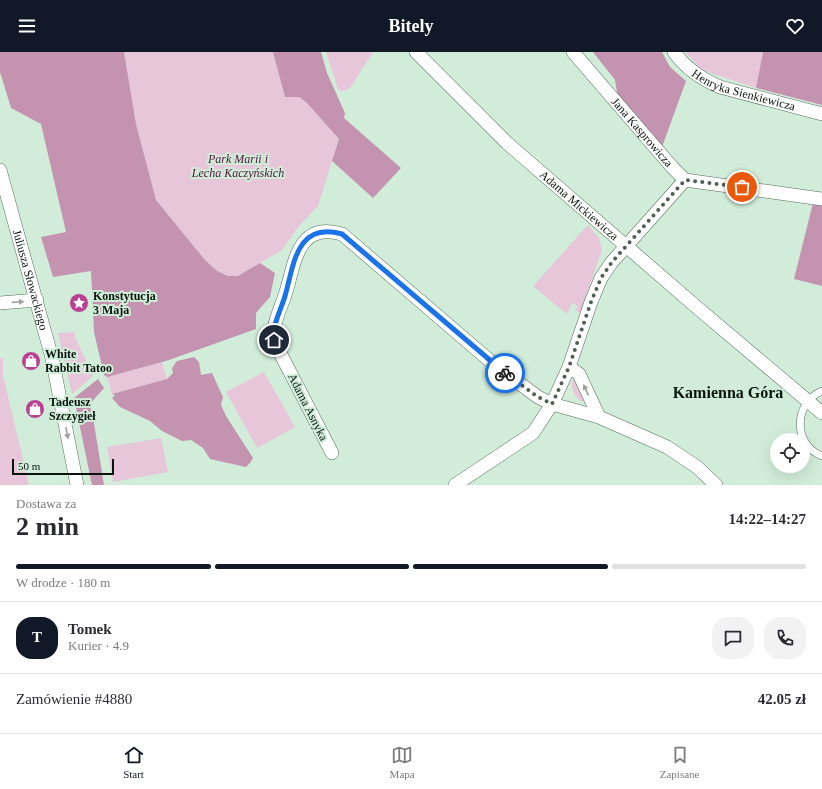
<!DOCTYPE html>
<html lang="pl">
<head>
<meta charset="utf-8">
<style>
  body { margin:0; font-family:Georgia,serif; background:#f2f2f3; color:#2b2b33; height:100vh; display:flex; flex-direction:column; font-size:15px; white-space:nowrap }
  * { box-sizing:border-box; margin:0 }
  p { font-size:13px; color:#7c7c81 }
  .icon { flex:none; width:22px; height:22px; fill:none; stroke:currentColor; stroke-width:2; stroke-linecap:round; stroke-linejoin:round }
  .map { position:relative; height:433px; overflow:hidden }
  .sheet { display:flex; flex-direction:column; background:#fff; flex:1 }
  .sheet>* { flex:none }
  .tools { position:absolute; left:770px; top:381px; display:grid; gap:8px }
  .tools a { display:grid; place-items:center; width:40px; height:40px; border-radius:50%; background:#fff; box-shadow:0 4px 16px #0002; font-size:20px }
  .scale { position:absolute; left:12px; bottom:10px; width:102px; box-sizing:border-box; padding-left:4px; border:2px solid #0a130d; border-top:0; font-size:11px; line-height:14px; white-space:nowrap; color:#0a130d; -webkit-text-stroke:3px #d1edd9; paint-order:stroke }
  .pin { position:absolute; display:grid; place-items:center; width:34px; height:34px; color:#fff; margin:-17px; border:2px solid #fff; border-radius:50%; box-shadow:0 1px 4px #0007 }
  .courier { position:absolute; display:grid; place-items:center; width:40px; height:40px; margin:-20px; border:3px solid #1a73e8; border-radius:50%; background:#fff; color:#222; box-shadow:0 1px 5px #0007 }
  .headline em { font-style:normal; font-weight:600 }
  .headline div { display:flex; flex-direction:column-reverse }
  .headline { display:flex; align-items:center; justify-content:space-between; height:68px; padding:0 16px }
  h1 { font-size:26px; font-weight:600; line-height:30px }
  .bar { display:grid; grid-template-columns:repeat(4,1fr); gap:6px 4px; align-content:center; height:48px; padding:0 16px }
  .bar i { height:5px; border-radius:3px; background:#e1e1e2 }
  .bar .on { background:#111827 }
  .bar p { grid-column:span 4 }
  .line { display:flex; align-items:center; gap:10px; padding:0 16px; border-top:1px solid #e1e1e2 }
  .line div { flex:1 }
  .round { display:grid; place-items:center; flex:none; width:42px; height:42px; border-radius:16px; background:#f2f2f3 }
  header { display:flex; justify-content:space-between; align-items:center; height:52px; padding:0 16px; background:#111827; color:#fff; font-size:18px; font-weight:600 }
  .menu { display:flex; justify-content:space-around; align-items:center; height:56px; border-top:1px solid #e1e1e2; background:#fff; font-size:11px; color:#7c7c81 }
  .menu a { display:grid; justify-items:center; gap:2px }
  .menu .on { color:#111827 }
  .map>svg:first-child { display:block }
  .green { fill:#e7c6d9 }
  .forest { fill:#c493b0 }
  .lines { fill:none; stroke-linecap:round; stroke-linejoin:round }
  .service-casing { stroke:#536b5a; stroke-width:8 }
  .minor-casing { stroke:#536b5a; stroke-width:14 }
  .service { stroke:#fff; stroke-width:7 }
  .minor { stroke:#fff; stroke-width:13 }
  .oneway { fill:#9da19e }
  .done { stroke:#505f54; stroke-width:4; stroke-dasharray:0 7.2 }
  .route { stroke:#1a73e8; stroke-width:5 }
  .labels { text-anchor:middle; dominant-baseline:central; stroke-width:4; stroke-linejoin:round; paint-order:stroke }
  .street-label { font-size:12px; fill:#0a130d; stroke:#d1edd9 }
  .park-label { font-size:12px; font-style:italic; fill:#4f143d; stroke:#d1edd9 }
  .poi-label { font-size:12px; font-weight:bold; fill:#0a130d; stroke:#d1edd9; text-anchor:start }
  .district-label { font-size:16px; font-weight:bold; fill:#0a130d; stroke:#d1edd9 }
</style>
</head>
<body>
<header><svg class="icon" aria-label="menu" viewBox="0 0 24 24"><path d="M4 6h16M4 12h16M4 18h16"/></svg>Bitely<svg class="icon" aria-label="heart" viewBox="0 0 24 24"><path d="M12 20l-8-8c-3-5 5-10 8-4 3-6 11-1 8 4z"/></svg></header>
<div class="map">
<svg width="822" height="433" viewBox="0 0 822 433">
  <rect width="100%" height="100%" fill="#d1edd9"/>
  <!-- green -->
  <g class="green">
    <path d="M124,0h149l12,45h14l8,6 32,36 -21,67 -19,20 -17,24 -44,26h-10l-11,-5 -12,-11 -49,-60 -20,-76z"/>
    <path d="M326,0h47l-23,36 -8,3 -4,-2z"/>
    <path d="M685,0h78l-7,36 -54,-18z"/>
    <path d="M588,173l11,13 3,12 -22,63 -5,-3 3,-4 -6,-3 -5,11 -34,-28z"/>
    <path d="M75,280v5l18,39 -21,18 -14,-61z"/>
    <path d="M0,306h3v17l26,110h-29z"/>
    <path d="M162,310l5,17 -55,15 -5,-17z"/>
    <path d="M264,320l31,55 -38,21 -31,-56z"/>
    <path d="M574,325l12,26c-12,-4 -17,-15 -12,-26z"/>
    <path d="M161,386l7,34 -55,10 -6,-35z"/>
  </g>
  <!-- forest -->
  <g class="forest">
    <path d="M0,0h124l12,72 20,76 49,60 12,11 11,5h10l22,-13 15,10 -5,24 -14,16v16l-90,32 -59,16 -3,-2 -10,-43 -3,-61 -38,6 -12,-40 25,-5 -25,-108 -30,-16 -11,-36z"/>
    <path d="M273,0h48l6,21 18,40 -1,5 57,50 -28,30 -41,-37 7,-22 -32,-36 -8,-6h-14z"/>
    <path d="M593,0h69l8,15 16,14 -24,66 -44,-49 -3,-18z"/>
    <path d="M763,0h59v53l-66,-17z"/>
    <path d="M813,151l9,2v81l-28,-7z"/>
    <path d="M194,305l5,5 2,13 11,-2 11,24 -2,8 5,11 27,42 -3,5 -4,4 -36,-8 -7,-11 -12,-8 -9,1 -20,-10 -12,-10 -30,-14 -8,-9 3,-3 -3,-1 55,-15 6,-6 -1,-5 5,-7z"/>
    <path d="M98,327l6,9 -15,17 3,6 12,74h-12l-18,-87z"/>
  </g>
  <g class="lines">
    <!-- service casing -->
    <g class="service-casing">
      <path id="service" d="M822,339c-29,12 -29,54 0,65"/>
    </g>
    <!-- minor casing -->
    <g class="minor-casing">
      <g id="minor">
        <path id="s1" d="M416,0l91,91 193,167 122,103"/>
        <path id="s2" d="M573,0l99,115 13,13 137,19"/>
        <path id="s3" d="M674,0c12,17 27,27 46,35l102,27"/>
        <path id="s4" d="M0,118l52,188 25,127"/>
        <path d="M0,251l37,-3"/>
        <path d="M569,315l10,7 20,43"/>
        <path d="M332,401l-53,-102c-11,-24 0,-36 7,-59 9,-30 12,-71 56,-58l154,132 42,31 14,7 47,13 68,30 30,20 19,18"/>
        <path d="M455,433l78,-52 19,-29 17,-37 22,-65 10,-24 11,-16 73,-82"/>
      </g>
    </g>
    <!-- service -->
    <use href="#service" class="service"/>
    <!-- minor -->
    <use href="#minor" class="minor"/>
  </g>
  <!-- one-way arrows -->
  <defs><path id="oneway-solid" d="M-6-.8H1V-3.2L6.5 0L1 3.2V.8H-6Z"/></defs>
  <g class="oneway">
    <use href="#oneway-solid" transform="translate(18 250) rotate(-4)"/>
    <use href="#oneway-solid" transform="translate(586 338) rotate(-115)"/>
    <use href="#oneway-solid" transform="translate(67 381) rotate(79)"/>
  </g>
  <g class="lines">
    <!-- done -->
    <path class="done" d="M505,321l33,24 14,7 17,-37 22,-65 10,-24 11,-16 73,-82 57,7"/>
    <!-- route -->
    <path class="route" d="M274,288c-2,-15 7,-30 11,-44 9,-31 11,-75 57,-62l163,139"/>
  </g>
  <!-- icons -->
  <defs>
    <g id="sight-disc" transform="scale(1)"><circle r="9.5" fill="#ba4093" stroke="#d1edd9"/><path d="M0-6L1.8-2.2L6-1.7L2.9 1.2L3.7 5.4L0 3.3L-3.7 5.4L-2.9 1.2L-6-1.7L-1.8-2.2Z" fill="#fff"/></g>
    <g id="shop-disc" transform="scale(1)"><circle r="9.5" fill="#ba4093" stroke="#d1edd9"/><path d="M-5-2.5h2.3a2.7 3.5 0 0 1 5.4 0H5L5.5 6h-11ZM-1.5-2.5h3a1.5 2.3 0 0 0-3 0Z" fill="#fff"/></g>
  </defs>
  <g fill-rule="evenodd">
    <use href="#sight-disc" x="79" y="251"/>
    <use href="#shop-disc" x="31" y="309"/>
    <use href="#shop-disc" x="35" y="357"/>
  </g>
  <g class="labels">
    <!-- street labels -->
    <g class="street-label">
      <text stroke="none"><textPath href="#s3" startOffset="82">Henryka Sienkiewicza</textPath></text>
      <text stroke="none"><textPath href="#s2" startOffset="106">Jana Kasprowicza</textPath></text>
      <text stroke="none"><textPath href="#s1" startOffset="224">Adama Mickiewicza</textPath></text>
      <text stroke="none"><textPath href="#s4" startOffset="114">Juliusza Słowackiego</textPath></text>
      <text transform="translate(308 355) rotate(63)">Adama Asnyka</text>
    </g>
    <!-- park labels -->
    <g class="park-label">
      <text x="238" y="107">Park Marii i<tspan x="238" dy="14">Lecha Kaczyńskich</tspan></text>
    </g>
    <!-- poi labels -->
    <g class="poi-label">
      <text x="93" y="244">Konstytucja<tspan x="93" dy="14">3 Maja</tspan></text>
      <text x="45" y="302">White<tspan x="45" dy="14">Rabbit Tatoo</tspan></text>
      <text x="49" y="350">Tadeusz<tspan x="49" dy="14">Szczygieł</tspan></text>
    </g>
    <!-- district labels -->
    <g class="district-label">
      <text x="728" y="340">Kamienna Góra</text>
    </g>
  </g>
</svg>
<div class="tools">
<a><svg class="icon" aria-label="locate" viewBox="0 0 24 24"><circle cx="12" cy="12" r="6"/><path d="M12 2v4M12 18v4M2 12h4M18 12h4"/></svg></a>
</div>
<div class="scale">50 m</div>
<div class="pin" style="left:742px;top:135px;background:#ea580c"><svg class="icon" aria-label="bag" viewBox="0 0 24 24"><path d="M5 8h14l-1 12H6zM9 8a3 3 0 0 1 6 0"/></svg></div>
<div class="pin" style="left:274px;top:288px;background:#1f2937"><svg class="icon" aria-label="home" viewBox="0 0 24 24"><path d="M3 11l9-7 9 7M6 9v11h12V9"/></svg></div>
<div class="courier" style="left:505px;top:321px"><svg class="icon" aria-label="bike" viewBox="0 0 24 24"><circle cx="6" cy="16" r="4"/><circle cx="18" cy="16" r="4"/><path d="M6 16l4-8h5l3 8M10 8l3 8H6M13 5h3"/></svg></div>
</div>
<section class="sheet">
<div class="headline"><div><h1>2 min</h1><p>Dostawa za</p></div><em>14:22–14:27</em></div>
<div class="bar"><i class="on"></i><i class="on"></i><i class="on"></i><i></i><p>W drodze · 180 m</p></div>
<div class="line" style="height:72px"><b class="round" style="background:#111827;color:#fff">T</b><div><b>Tomek</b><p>Kurier · 4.9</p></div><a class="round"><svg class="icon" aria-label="chat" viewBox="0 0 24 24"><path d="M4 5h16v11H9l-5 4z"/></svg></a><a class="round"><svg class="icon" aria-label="phone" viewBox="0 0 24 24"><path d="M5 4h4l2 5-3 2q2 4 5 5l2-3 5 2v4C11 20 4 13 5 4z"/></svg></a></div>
<div class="line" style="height:52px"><div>Zamówienie #4880</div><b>42.05 zł</b></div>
</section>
<nav class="menu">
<a class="on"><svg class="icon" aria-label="home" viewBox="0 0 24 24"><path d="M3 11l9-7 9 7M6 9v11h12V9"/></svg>Start</a>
<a><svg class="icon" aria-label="map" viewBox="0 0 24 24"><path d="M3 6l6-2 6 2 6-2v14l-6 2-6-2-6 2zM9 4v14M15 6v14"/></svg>Mapa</a>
<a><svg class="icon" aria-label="saved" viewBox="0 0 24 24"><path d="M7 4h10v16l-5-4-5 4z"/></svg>Zapisane</a>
</nav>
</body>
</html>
